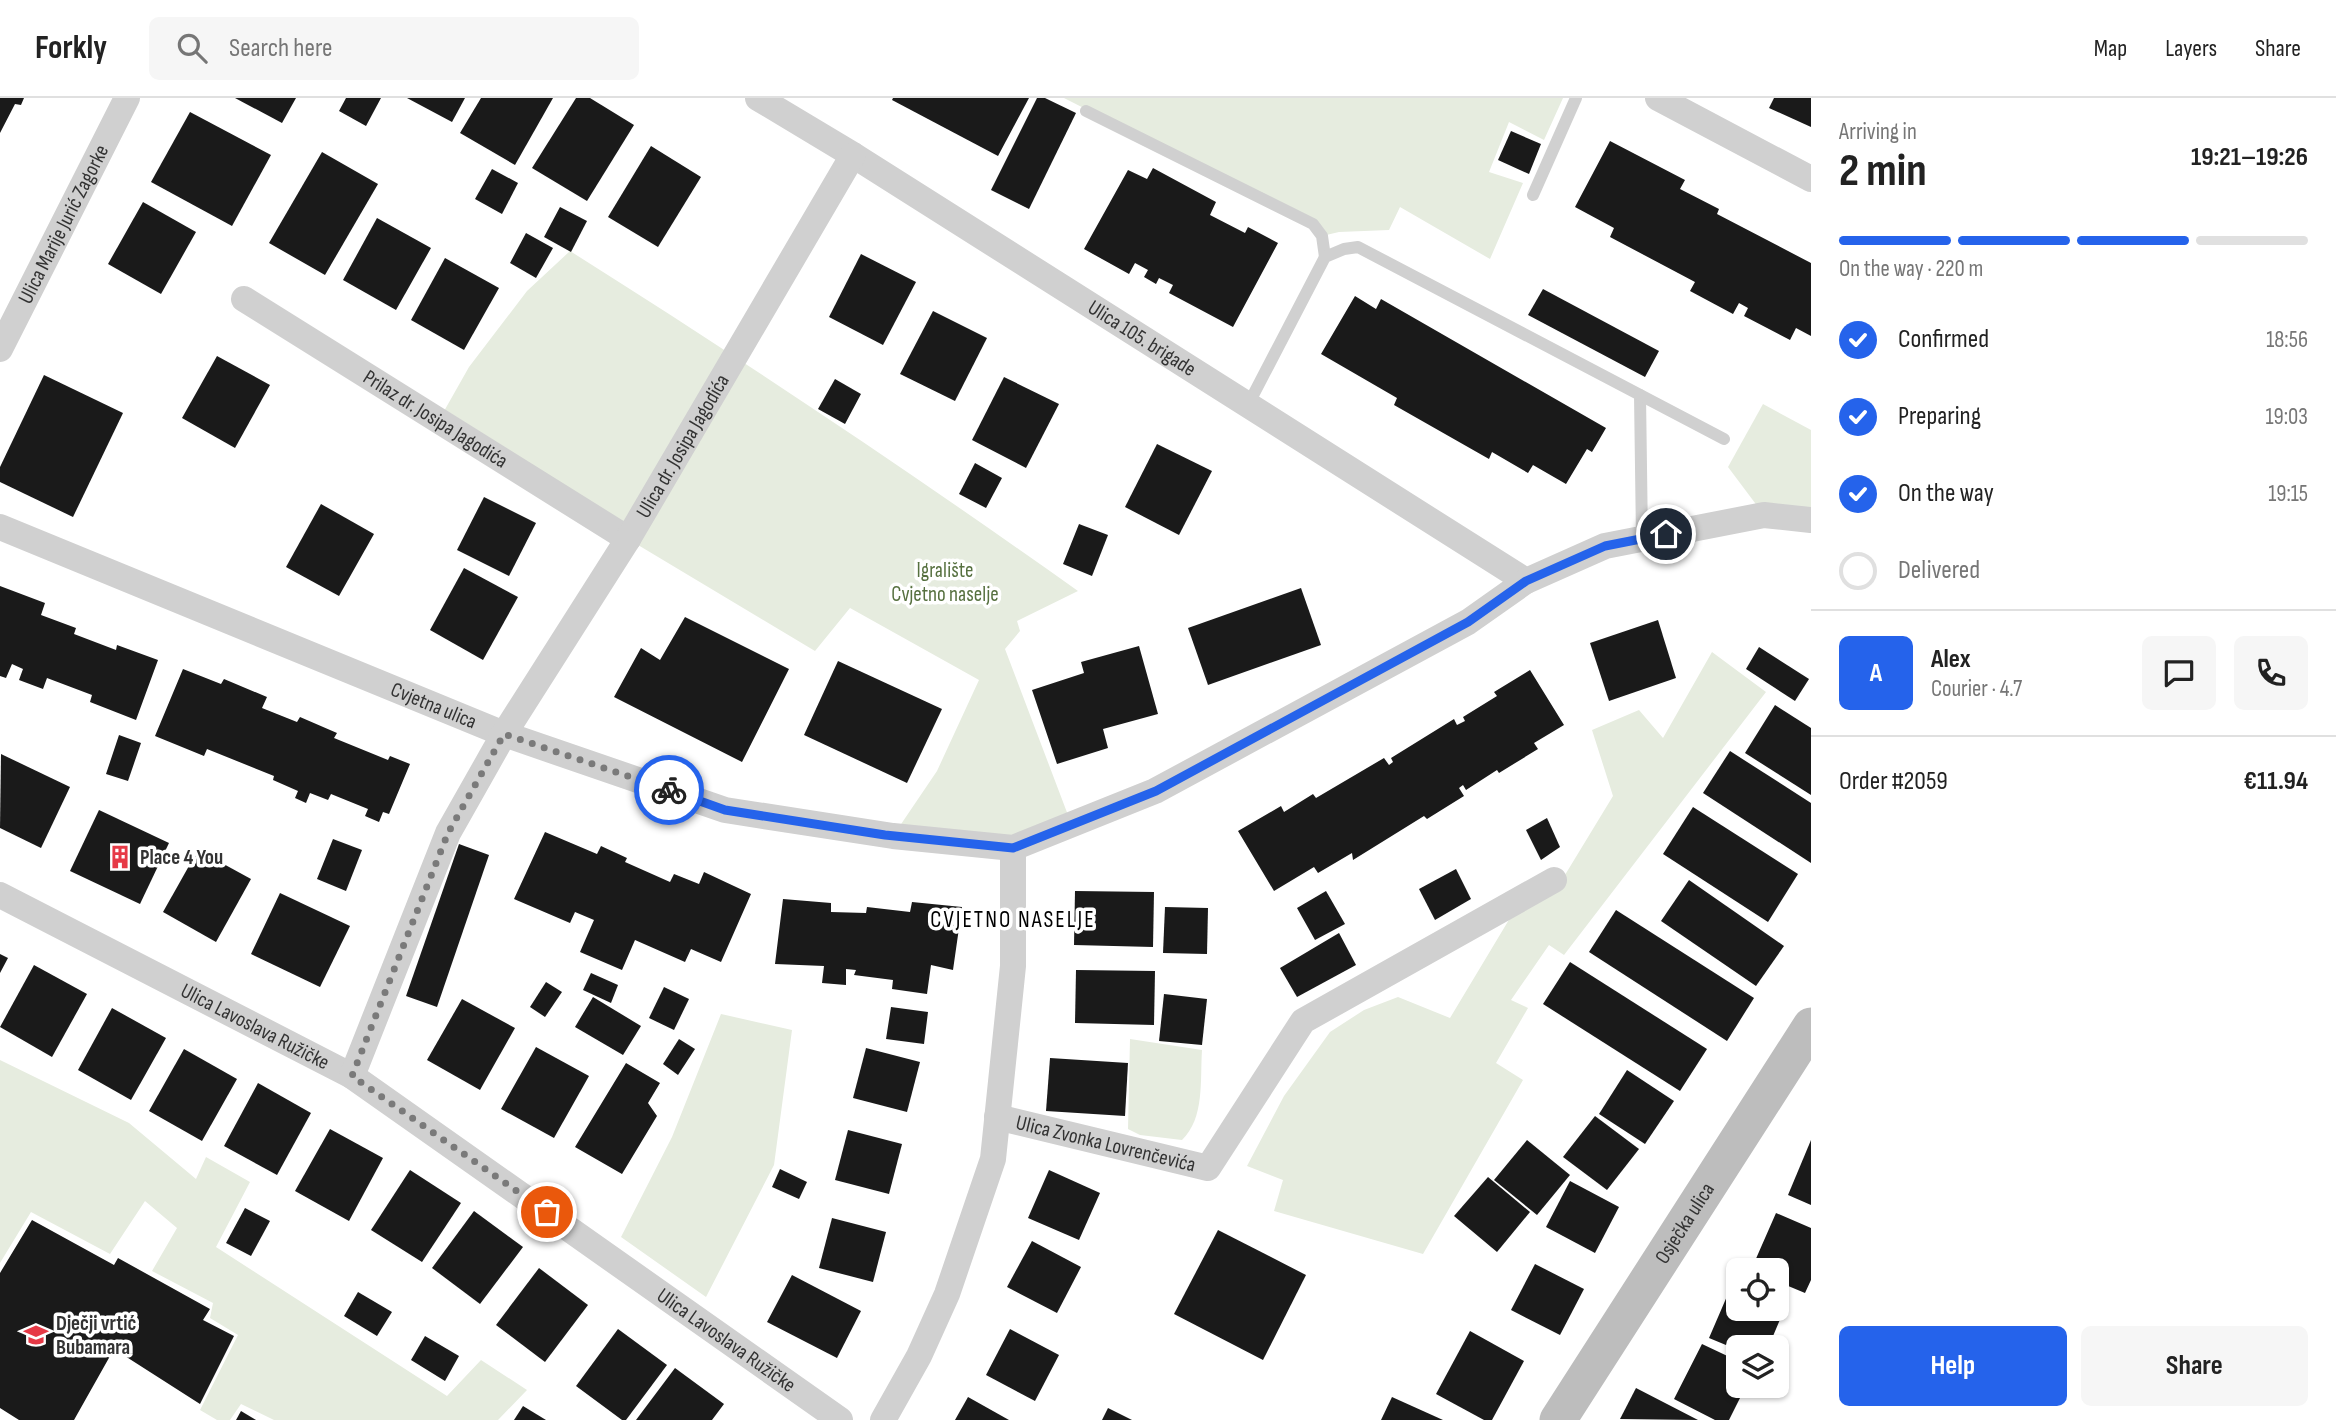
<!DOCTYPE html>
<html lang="en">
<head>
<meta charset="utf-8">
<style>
  body { margin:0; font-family:"Sofia Sans Condensed",sans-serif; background:#f6f6f6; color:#222; height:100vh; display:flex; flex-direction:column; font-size:26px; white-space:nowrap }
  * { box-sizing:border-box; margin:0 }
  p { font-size:23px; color:#767676 }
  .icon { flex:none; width:38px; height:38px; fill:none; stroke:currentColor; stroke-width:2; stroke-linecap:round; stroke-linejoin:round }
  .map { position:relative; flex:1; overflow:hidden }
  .panel { display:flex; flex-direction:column; background:#fff; width:525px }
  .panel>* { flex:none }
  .fabs { position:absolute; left:1726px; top:1160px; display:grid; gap:14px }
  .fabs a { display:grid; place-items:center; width:63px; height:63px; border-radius:10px; background:#fff; box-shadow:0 2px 5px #0004; font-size:35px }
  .pin { position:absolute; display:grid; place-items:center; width:60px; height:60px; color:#fff; margin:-30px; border:4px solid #fff; border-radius:50%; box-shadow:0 2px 7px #0007 }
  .courier { position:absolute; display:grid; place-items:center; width:70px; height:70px; margin:-35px; border:5px solid #2563eb; border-radius:50%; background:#fff; color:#222; box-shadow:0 2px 9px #0007 }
  .headline em { font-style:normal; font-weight:700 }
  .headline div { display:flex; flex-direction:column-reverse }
  .headline { display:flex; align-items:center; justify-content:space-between; height:119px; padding:0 28px }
  h1 { font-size:46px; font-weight:700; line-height:52px }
  .bar { display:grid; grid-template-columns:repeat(4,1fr); gap:10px 7px; align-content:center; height:84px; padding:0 28px }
  .bar i { height:9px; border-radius:5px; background:#e0e0e0 }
  .bar .selected { background:#2563eb }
  .bar p { grid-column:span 4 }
  .line { display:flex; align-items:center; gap:18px; padding:0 28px; border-top:2px solid #e0e0e0 }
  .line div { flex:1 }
  .round { display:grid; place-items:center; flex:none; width:74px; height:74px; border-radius:10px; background:#f6f6f6 }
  ol { padding:0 28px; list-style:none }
  li { display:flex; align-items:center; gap:21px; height:77px }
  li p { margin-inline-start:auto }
  li .icon { padding:7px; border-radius:50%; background:#2563eb; color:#fff; stroke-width:4 }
  li:last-child { color:#767676 }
  li i { width:38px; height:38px; border:4px solid #e0e0e0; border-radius:50% }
  .button { display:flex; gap:14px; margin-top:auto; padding:14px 28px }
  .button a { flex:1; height:80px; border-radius:10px; background:#2563eb; color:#fff; font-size:28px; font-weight:700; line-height:80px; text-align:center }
  .button a+a { background:#f6f6f6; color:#222 }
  header { display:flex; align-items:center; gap:42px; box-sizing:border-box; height:98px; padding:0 35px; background:#fff; border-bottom:2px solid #e0e0e0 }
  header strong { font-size:33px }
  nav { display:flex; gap:38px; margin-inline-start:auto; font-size:24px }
  .search { width:490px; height:63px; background:#f6f6f6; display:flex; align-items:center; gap:18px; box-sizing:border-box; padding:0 24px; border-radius:10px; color:#767676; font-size:26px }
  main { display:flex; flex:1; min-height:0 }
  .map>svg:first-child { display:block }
  .green { fill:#e6ecdf }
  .building { fill:#1a1a1a }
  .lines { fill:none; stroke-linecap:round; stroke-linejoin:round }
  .lane { stroke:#d0d0d0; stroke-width:12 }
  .street { stroke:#d0d0d0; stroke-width:26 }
  .secondary { stroke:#bdbdbd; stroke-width:37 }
  .done { stroke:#7a7a7a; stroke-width:7; stroke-dasharray:0 12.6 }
  .route { stroke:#2563eb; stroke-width:9 }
  .labels { text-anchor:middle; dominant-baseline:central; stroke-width:7; stroke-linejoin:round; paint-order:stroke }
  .street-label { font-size:21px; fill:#333; stroke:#fff }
  .park-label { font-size:21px; fill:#56703f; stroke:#fff }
  .poi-label { font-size:21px; font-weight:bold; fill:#333; stroke:#fff; text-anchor:start }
  .neighbourhood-label { font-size:23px; letter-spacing:2px; fill:#000; stroke:#fff }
</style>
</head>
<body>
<header>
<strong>Forkly</strong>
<div class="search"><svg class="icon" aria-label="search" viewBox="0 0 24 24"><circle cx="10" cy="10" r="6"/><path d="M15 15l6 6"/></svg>Search here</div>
<nav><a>Map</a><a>Layers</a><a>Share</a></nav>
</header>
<main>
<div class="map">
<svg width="1811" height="1322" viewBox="0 0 1811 1322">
  <rect width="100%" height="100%" fill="#fff"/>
  <!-- green -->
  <g class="green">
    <path d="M1064,0h499l-19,42 -35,-18 -20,50 34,11 -33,76 -90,-52 -11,23 -50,2 -17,4 -10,-12z"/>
    <path d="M570,153c173,109 342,222 508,340l-61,30 3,10 -15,18 66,174 -58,25 -120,-12 44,-65 42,-91 -129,-72 -35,43 -187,-112 -189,-119 30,-53 58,-76z"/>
    <path d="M1763,306l48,26v90l-47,-5 -36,-48z"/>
    <path d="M1712,554l54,40 -202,263 -15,-10 -38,55 17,8 -32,55 27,17 -100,174 -149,-43 9,-31 -36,-14 37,-70 46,-64 34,-22 34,-13 52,21 60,-100 44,-25 59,-97 -21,-66 47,-20 24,28z"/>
    <path d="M721,916l71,16 -18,135 -68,132 -85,-60 51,-100z"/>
    <path d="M1130,941l72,11c-2,30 3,68 -20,90l-42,-5 -12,-6z"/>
    <path d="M0,962l129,63 67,56 10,-22 44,25 -34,65 231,149 34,-36 46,30 -29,30h-224l-33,-16 -11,16h-13l-17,-10 38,-75 -28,-17 3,-15 -61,-32 25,-43 -32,-27 -35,53 -79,-42 -31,51z"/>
  </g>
  <!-- building -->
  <g class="building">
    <path d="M0,0h24l-3,7 -6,-1 -15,29z"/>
    <path d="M235,0h61l-14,25z"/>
    <path d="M346,0h35l-15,28 -27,-15z"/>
    <path d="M407,0h58l-13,24z"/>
    <path d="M481,0h72l-38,67 -55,-32z"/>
    <path d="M576,0h14l44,27 -47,76 -55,-33z"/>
    <path d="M893,0h136l-31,58 -106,-56z"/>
    <path d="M1037,0h8l31,15 -47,96 -38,-19z"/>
    <path d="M1774,0h37v29l-42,-19z"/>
    <path d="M190,14l81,43 -39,71 -81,-44z"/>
    <path d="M1511,33l30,13 -12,30 -31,-14z"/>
    <path d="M1610,43l75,39 -5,9 39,20 -2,5 94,49v73l-15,-8 -6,12 -46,-24 4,-8 -9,-5 -6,11 -43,-23 5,-9 -85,-45 4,-9 -39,-21z"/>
    <path d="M651,48l50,31 -43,70 -50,-30z"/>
    <path d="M322,54l56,32 -53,91 -56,-32z"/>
    <path d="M1153,70l63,34 -6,13 35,18 3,-6 30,16 -45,84 -64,-34 4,-8 -14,-7 -3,6 -12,-7 4,-7 -13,-7 -6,11 -45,-25 44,-79 19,9z"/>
    <path d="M492,71l26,14 -16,31 -27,-15z"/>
    <path d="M143,104l53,30 -35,62 -53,-30z"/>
    <path d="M560,109l27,14 -16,31 -27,-15z"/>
    <path d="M377,120l54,30 -35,62 -53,-30z"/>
    <path d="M526,135l27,15 -17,30 -26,-15z"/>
    <path d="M861,156l55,28 -33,63 -54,-28z"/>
    <path d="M445,160l54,30 -35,62 -53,-30z"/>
    <path d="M1543,191l116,62 -14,26 -117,-62z"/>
    <path d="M1355,198l21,13 5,-10 225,129 -14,24 -5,-3 -21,35 -33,-19 -5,8 -36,-21 -3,7 -95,-54 3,-7 -76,-44z"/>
    <path d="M933,213l54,27 -32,63 -55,-27z"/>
    <path d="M217,258l53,29 -35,63 -53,-30z"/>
    <path d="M44,277l79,38 -50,104 -73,-35v-15z"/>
    <path d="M1004,279l55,27 -33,64 -54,-28z"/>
    <path d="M835,281l26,15 -16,30 -27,-15z"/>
    <path d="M1157,346l55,27 -33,64 -54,-28z"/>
    <path d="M975,365l27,15 -16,30 -27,-14z"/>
    <path d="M484,399l52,26 -27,53 -52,-26z"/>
    <path d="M321,406l53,30 -35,62 -53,-29z"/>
    <path d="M1079,426l29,11 -16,41 -29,-12z"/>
    <path d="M464,470l54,29 -35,63 -53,-30z"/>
    <path d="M0,488l45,17 -4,12 35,13 -2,6 42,16 1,-5 41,15 -22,60 -46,-18 2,-7 -45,-17 -4,11 -24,-9 4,-11 -11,-5 -6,14 -6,-2z"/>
    <path d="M1301,490l20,57 -113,40 -20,-57z"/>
    <path d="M685,519l104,52 -47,93 -128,-65 27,-49 19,12z"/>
    <path d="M1658,522l18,58 -67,23 -19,-58z"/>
    <path d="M1139,548l19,68 -55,15 5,19 -51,16 -25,-74 52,-17 -3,-11z"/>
    <path d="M1759,549l50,32 -14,22 -49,-32z"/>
    <path d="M838,563l104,48 -35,74 -103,-48z"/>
    <path d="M183,571l38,15 3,-5 43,18 -5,11 35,14 3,-5 37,16 -3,5 54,22 2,-4 20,8 -21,50 -6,-2 -4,10 -14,-6 3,-7 -37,-15 -3,6 -18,-7 -4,10 -11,-5 3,-7 -25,-11 1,-4 -67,-27 -3,7 -49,-20z"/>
    <path d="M1530,572l34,55 -30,18 4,6 -39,24 -2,-3 -31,20 -3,-5 -4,3 5,8 -37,23 -3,-3 -71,44 -1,-7 -34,20 -4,-6 -40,24 -36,-60 43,-25 3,6 29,-18 3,4 68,-40 5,7 4,-3 -2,-4 63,-39 3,6 8,-4 -2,-4 34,-21 -3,-4z"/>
    <path d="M1775,607l36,23v67l-66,-42z"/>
    <path d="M119,637l22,8 -13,38 -22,-7z"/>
    <path d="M1730,653l81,52v60l-108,-70z"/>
    <path d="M1,656l69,33 -29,61 -41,-20z"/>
    <path d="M1693,709l105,67 -30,48 -105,-68z"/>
    <path d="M99,712l70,33 -29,61 -70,-33z"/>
    <path d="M1547,720l13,29 -19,13 -15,-30z"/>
    <path d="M545,734l52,22 4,-8 26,12 -2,4 45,20 4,-8 25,10 5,-12 47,22 -30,68 -30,-13 -6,13 -50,-22 -13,30 -42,-18 14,-32 -19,-8 -5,11 -56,-24z"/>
    <path d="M333,741l29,11 -16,41 -29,-12z"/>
    <path d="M459,746l30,11 -52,152 -31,-11z"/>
    <path d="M198,752l53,29 -35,63 -53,-30z"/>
    <path d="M1456,771l15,30 -36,21 -16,-31z"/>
    <path d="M1689,782l95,66 -28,40 -95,-65z"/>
    <path d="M1075,793l79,1 -1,55 -79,-2z"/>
    <path d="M1326,793l19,33 -30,16 -18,-32z"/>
    <path d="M280,795l70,33 -30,61 -69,-33z"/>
    <path d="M783,801l48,4v9l35,1 1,-6 43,5 2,-10 50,5 -9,63 -22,-5 -4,29 -35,-5 1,-9 -39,-5 2,-5 -10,-1v16l-24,-2 2,-17 -49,-2z"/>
    <path d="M1165,809l43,1 -1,46 -44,-1z"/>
    <path d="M1616,812l138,88 -27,43 -138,-89z"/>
    <path d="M1339,835l17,32 -59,32 -17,-29z"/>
    <path d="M0,856l8,4 -8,15z"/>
    <path d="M1570,864l137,87 -27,42 -137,-87z"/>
    <path d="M34,867l53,29 -35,63 -52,-30z"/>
    <path d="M1076,872l79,1 -1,54 -79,-2z"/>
    <path d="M591,875l27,12 -7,18 -28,-13z"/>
    <path d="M546,884l16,10 -17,25 -15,-10z"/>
    <path d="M664,889l25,12 -15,31 -25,-12z"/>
    <path d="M1164,896l43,5 -5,46 -43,-4z"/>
    <path d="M593,899l48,29 -18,29 -48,-28z"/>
    <path d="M462,901l53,29 -35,62 -53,-30z"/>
    <path d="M891,909l37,5 -4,32 -38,-5z"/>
    <path d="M112,910l54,30 -35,62 -53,-30z"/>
    <path d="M679,941l16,10 -17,26 -15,-11z"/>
    <path d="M536,949l53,29 -35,62 -53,-29z"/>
    <path d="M866,950l54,14 -13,50 -54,-14z"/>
    <path d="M184,951l53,30 -35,62 -53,-30z"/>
    <path d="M1050,960l78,5 -3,53 -79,-5z"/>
    <path d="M626,965l34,20 -12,20 9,13 -35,58 -47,-27z"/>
    <path d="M1627,972l47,31 -29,43 -46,-30z"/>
    <path d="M258,985l53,30 -34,62 -53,-29z"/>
    <path d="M1595,1018l44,33 -32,41 -44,-33z"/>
    <path d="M330,1031l53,29 -34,63 -54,-30z"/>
    <path d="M848,1032l54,14 -13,50 -54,-14z"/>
    <path d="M1527,1042l43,35 -33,40 -43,-35z"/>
    <path d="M1811,1042v65l-23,-10z"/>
    <path d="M780,1071l27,13 -8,17 -27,-12z"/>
    <path d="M410,1072l51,33 -39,59 -51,-32z"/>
    <path d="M1049,1072l51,23 -21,47 -51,-22z"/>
    <path d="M1488,1079l42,35 -33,40 -43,-36z"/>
    <path d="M1570,1083l49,26 -24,46 -49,-26z"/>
    <path d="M245,1110l25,13 -19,35 -25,-13z"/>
    <path d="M474,1113l49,36 -43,57 -48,-36z"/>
    <path d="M1776,1115l35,15v52l-6,13 -29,-12v-11h-25z"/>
    <path d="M832,1120l54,14 -13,50 -54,-14z"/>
    <path d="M32,1122l82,45 4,-7 92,51 -7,11 31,16 -34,68 -86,-55 -40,71h-55l-19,-12v-135z"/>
    <path d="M1218,1132l88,45 -43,85 -89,-46z"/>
    <path d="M1032,1143l49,26 -24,46 -50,-26z"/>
    <path d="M1535,1166l49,25 -24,46 -49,-25z"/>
    <path d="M539,1170l49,37 -43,57 -49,-37z"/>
    <path d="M792,1177l69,36 -24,47 -70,-36z"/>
    <path d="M1734,1182l4,2v27h38v-11l11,5 -19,45h-30v2l-29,-12z"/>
    <path d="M358,1194l34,20 -15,24 -33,-20z"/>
    <path d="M618,1231l49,36 -41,55h-4l-46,-34z"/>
    <path d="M1010,1231l49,26 -24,46 -49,-26z"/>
    <path d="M1470,1233l54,30 -32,59h-8l-48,-26z"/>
    <path d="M425,1238l34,20 -14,25 -34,-21z"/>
    <path d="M1702,1246l36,17v25h8l-17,34h-14l-41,-21z"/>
    <path d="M675,1270l49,36 -12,16h-76z"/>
    <path d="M1636,1290l62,32 -78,-1z"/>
    <path d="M968,1299l41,23h-54z"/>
    <path d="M1392,1299l51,23h-62z"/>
    <path d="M523,1308l23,14h-32z"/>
    <path d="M1108,1310l24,12h-30z"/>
    <path d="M241,1313l15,9h-20z"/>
  </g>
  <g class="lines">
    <!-- lane -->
    <g class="lane">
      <path d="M1086,13l227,113 9,12 3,21"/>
      <path d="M1533,97l43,-97"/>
      <path d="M1640,297l2,144"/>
      <path d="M1248,307l77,-148 19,-8 14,-2 366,192"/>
    </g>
    <!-- street -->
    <g class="street">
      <path id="s1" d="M758,0l95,57 673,426"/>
      <path d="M1658,0l153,81"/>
      <path id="s2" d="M244,201l384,240"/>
      <path id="s3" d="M0,251l127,-251"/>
      <path id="s4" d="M0,429l504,207 221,76 168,26 120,12 142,-57 313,-169 58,-41 79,-35 159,-31 47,5"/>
      <path id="s5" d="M0,797l352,181 488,344"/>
      <path id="s6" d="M352,978l96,-243 56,-99 124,-195 225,-384"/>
      <path id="s7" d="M997,1019l211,51 95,-147 251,-141"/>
      <path d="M883,1322l36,-64 28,-62 46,-135 20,-193v-118"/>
    </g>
    <!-- secondary -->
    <path class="secondary" id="s8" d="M1558,1322l253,-394"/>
  </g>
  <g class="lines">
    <!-- done -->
    <path class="done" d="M547,1114l-195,-136 96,-243 56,-99 165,56"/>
    <!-- route -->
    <path class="route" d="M669,692l56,20 160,25 128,13 143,-57 312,-169 58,-41 79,-35 61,-12"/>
  </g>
  <!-- icons -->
  <defs>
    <g id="building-bare" transform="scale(1.89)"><path d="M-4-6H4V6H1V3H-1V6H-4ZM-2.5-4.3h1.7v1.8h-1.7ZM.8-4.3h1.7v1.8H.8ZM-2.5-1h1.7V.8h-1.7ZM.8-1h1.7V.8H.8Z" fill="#e63946" stroke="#fff" stroke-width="2.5" paint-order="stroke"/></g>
    <g id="school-bare" transform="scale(1.89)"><path d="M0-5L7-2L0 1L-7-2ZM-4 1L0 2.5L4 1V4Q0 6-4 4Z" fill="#e63946" stroke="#fff" stroke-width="2.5" paint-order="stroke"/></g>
  </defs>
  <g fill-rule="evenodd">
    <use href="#building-bare" x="120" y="759"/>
    <use href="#school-bare" x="36" y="1237"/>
  </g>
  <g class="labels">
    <!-- street labels -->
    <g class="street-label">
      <text stroke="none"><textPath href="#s3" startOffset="140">Ulica Marije Jurić Zagorke</textPath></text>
      <text stroke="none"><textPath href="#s1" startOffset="453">Ulica 105. brigade</textPath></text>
      <text stroke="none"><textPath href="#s2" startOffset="226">Prilaz dr. Josipa Jagodića</textPath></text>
      <text stroke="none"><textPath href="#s6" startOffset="714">Ulica dr. Josipa Jagodića</textPath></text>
      <text stroke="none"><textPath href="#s4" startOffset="469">Cvjetna ulica</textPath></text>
      <text stroke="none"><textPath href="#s5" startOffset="287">Ulica Lavoslava Ružičke</textPath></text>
      <text stroke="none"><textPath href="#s7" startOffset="112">Ulica Zvonka Lovrenčevića</textPath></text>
      <text stroke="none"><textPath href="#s8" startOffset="234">Osječka ulica</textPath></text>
      <text stroke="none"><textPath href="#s5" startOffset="854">Ulica Lavoslava Ružičke</textPath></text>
    </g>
    <!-- park labels -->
    <g class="park-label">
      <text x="945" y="472">Igralište<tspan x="945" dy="24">Cvjetno naselje</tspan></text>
    </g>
    <!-- poi labels -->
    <g class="poi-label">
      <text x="140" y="759">Place 4 You</text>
      <text x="56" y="1225">Dječji vrtić<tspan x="56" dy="24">Bubamara</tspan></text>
    </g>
    <!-- neighbourhood labels -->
    <g class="neighbourhood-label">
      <text x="1013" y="822">CVJETNO NASELJE</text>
    </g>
  </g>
</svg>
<div class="fabs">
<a><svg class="icon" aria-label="locate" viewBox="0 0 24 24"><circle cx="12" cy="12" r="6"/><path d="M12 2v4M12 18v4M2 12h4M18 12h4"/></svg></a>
<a><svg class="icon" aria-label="layers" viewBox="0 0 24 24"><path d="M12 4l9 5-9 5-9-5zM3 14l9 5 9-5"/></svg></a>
</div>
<div class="pin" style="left:547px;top:1114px;background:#ea580c"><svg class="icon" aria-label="bag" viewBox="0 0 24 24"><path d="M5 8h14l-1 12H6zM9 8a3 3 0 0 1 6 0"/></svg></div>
<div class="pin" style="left:1666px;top:436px;background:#1f2937"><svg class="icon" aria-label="home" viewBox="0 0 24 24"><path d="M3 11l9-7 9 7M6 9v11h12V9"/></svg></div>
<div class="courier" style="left:669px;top:692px"><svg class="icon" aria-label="bike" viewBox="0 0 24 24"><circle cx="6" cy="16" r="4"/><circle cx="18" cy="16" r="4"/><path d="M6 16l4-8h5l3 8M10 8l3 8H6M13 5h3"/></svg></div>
</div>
<section class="panel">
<div class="headline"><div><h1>2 min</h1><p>Arriving in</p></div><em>19:21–19:26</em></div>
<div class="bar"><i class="selected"></i><i class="selected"></i><i class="selected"></i><i></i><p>On the way · 220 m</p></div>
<ol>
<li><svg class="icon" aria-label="check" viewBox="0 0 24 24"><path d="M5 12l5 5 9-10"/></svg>Confirmed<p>18:56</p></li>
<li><svg class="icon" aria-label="check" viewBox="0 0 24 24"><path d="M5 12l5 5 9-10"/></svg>Preparing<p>19:03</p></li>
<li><svg class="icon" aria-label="check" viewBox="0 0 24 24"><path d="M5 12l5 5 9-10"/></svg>On the way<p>19:15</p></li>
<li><i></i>Delivered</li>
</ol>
<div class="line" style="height:126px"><b class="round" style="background:#2563eb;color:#fff">A</b><div><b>Alex</b><p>Courier · 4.7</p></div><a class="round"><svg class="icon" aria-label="chat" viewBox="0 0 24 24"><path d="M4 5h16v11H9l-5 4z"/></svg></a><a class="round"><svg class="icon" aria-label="phone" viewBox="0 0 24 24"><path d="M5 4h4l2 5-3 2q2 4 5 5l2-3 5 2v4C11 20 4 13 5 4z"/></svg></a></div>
<div class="line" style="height:91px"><div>Order #2059</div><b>€11.94</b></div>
<div class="button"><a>Help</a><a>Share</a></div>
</section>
</main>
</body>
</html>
